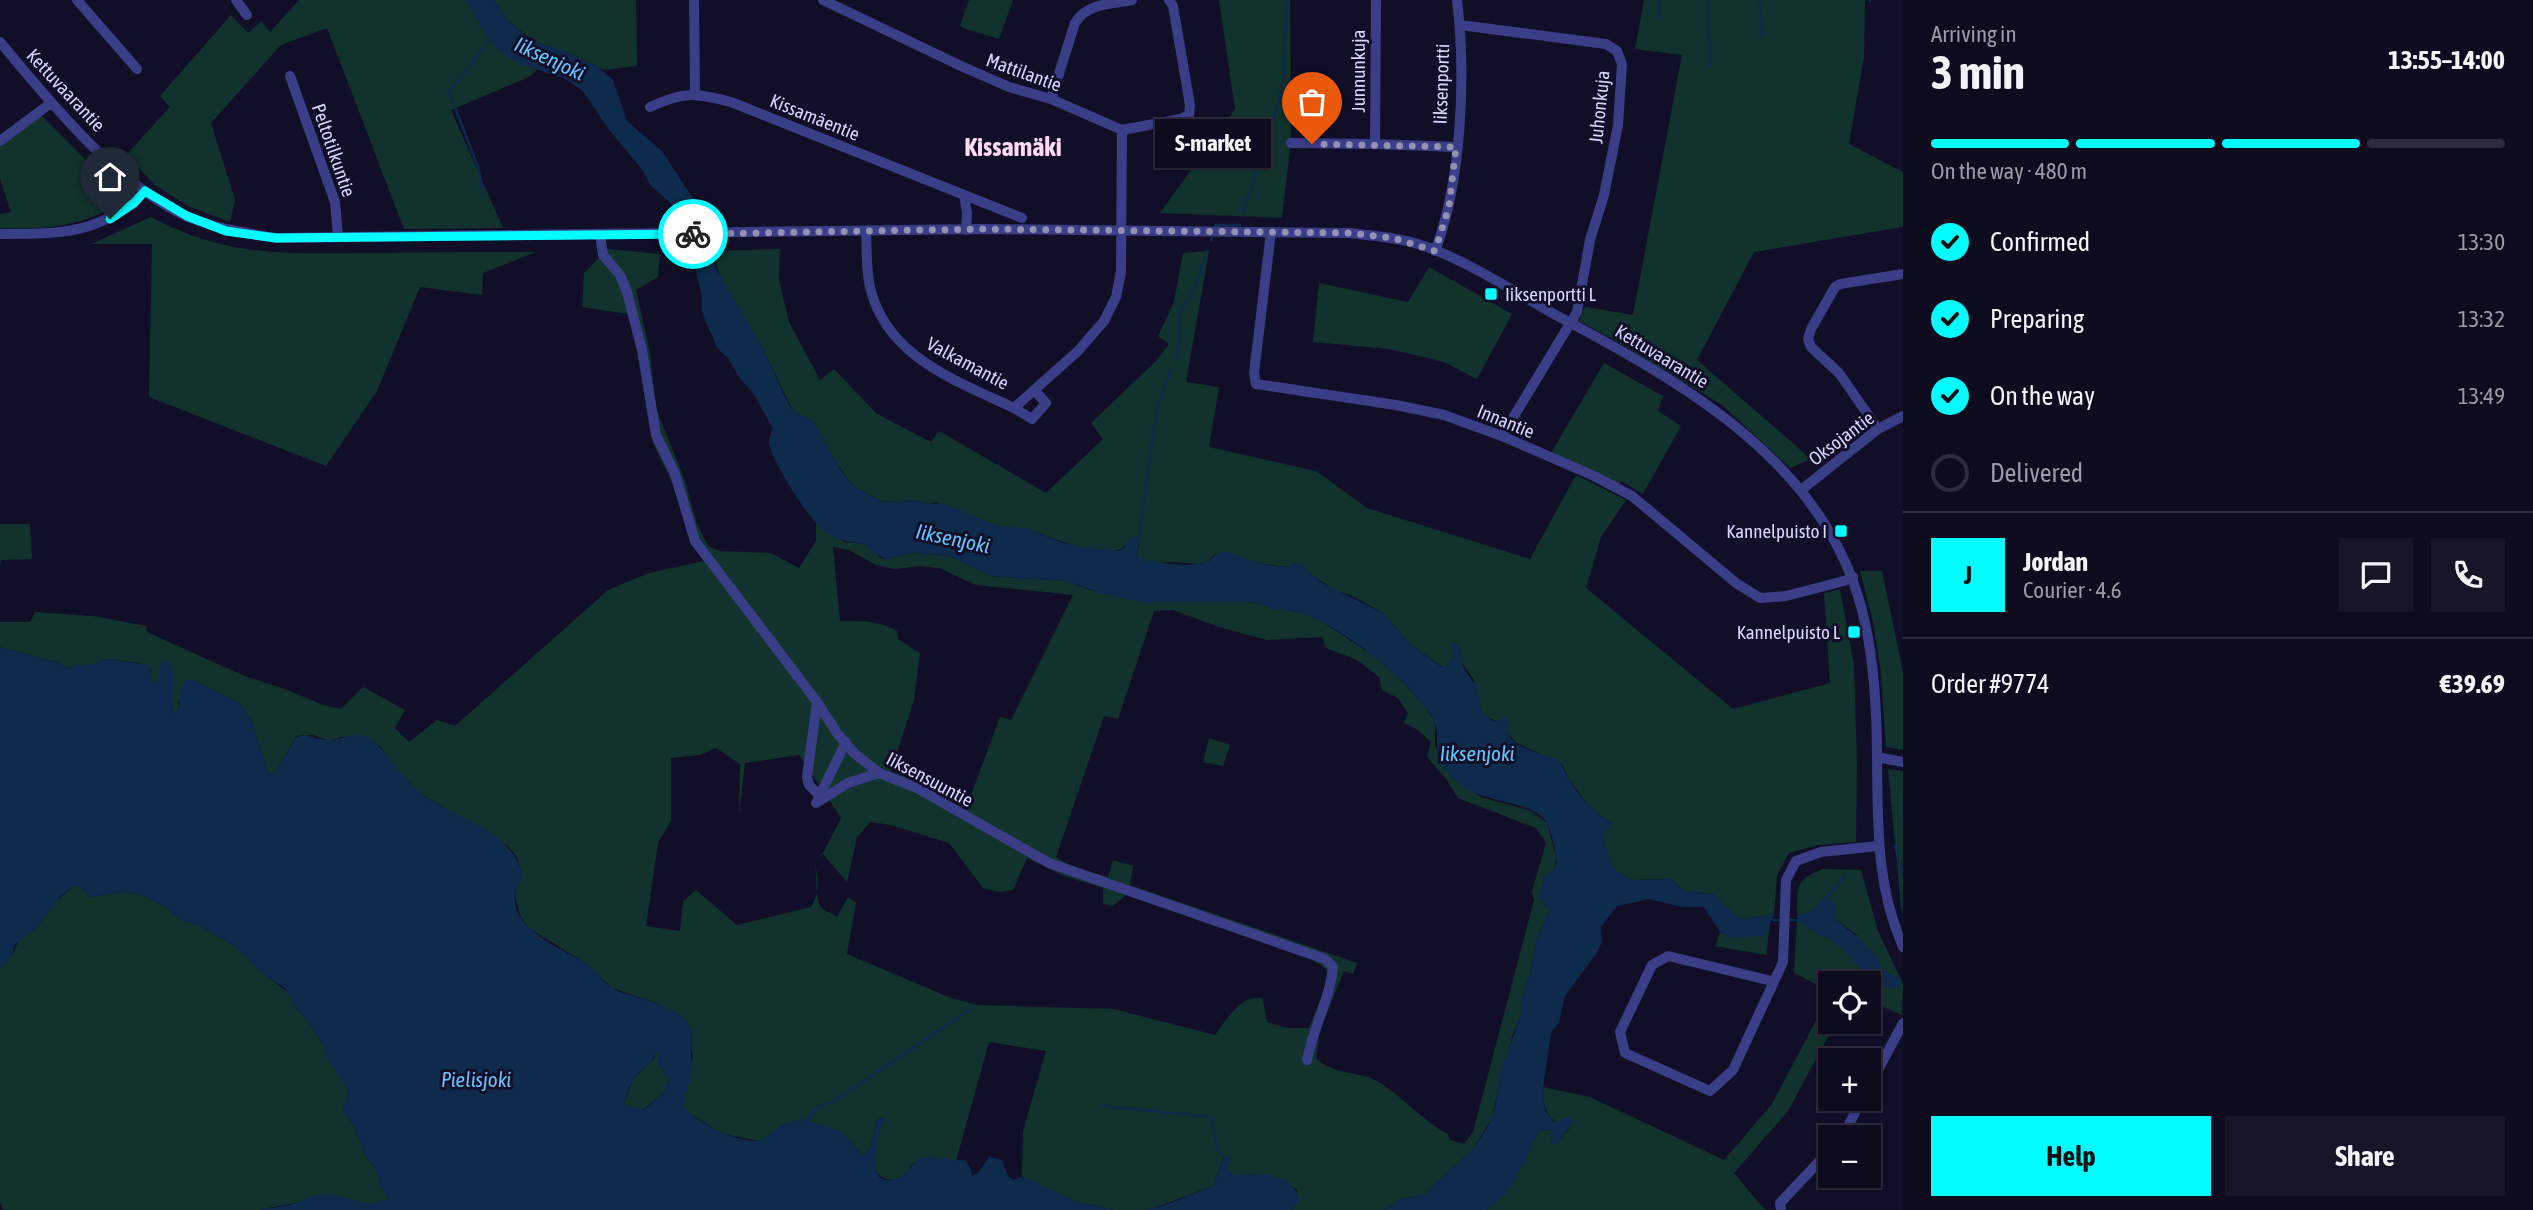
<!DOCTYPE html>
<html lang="en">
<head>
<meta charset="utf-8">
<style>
  body { margin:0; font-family:"Asap Condensed",sans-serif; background:#161427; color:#f1f3f6; height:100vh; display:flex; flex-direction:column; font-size:26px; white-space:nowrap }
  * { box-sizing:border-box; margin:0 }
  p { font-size:23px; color:#9a9ba4 }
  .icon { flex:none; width:38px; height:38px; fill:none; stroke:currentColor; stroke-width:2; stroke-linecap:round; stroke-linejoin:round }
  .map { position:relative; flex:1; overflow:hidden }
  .panel { display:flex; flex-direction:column; background:#0d0b1e; width:630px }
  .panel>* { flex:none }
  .fabs { position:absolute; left:1818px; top:971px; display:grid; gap:14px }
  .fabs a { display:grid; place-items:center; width:63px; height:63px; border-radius:0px; background:#0d0b1e; box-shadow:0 2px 5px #0004,0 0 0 2px #2d2b3c; font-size:35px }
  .pin { position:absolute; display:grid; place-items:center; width:60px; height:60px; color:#fff; margin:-72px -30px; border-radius:50% 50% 50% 0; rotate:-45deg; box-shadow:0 0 7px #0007 }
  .pin .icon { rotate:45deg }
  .courier { position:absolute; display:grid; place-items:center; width:70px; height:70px; margin:-35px; border:5px solid #02fdff; border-radius:50%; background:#fff; color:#222; box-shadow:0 2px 9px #0007 }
  .bubble { position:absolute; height:49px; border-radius:0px; background:#0d0b1e; box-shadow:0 2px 5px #0004,0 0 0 2px #2d2b3c; font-size:23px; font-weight:700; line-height:49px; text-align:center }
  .headline em { font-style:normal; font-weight:700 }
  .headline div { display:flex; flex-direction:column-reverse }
  .headline { display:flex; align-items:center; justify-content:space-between; height:119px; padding:0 28px }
  h1 { font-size:46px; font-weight:700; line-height:52px }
  .bar { display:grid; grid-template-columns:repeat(4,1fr); gap:10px 7px; align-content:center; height:84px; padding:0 28px }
  .bar i { height:9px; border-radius:5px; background:#2d2b3c }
  .bar .on { background:#02fdff }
  .bar p { grid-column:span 4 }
  .line { display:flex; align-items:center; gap:18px; padding:0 28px; border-top:2px solid #2d2b3c }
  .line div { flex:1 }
  .round { display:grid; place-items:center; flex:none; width:74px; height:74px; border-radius:0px; background:#161427 }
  ol { padding:0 28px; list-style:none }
  li { display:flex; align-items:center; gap:21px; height:77px }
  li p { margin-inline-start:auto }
  li .icon { padding:7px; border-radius:50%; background:#02fdff; color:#111; stroke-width:4 }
  li:last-child { color:#9a9ba4 }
  li i { width:38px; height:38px; border:4px solid #2d2b3c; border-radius:50% }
  .cta { display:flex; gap:14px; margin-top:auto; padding:14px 28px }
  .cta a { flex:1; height:80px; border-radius:0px; background:#02fdff; color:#111; font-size:28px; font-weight:700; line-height:80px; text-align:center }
  .cta a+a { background:#161427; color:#f1f3f6 }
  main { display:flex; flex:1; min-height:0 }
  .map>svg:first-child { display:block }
  .green { fill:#12322e; fill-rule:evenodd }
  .water { fill:#0e2b4d; fill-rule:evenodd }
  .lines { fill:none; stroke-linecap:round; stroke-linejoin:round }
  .stream { stroke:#0e2b4d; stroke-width:2.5 }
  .minor { stroke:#3a3e87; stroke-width:10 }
  .done { stroke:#9290b4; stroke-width:7; stroke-dasharray:0 12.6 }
  .route { stroke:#02fdff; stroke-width:9 }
  .poi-dot { fill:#02fdff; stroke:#110f28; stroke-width:2.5 }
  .labels { text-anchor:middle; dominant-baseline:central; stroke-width:6; stroke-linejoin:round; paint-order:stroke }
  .street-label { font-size:19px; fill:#d7d6ff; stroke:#110f28 }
  .poi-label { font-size:19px; fill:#d7d6ff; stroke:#110f28; text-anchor:end }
  .water-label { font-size:21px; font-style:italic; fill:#64c5ff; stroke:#110f28 }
  .district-label { font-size:26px; font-weight:bold; fill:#ffd8f4; stroke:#110f28 }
</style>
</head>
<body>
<main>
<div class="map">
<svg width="1903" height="1210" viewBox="0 0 1903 1210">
  <rect width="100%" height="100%" fill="#110f28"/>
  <!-- green -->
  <g class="green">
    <path d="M299,0h169l23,41 11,12h11l25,16 -9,8 -78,33 52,118 -99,1 -77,-201 -46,17 -70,78 24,77 -5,22 -42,-16 -33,-21 -29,-30 44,-48 -10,-11 71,-81 17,18 13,-12 9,11z"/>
    <path d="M494,0h142l1,66 -33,4 -42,-20 -27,-8 -27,-21z"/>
    <path d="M969,0h44l-14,39 -36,-11 -3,-3z"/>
    <path d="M1219,0h71l1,141 -9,77 -122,-5 75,-104z"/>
    <path d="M1644,0h221l-1,57 -15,87 54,28v55l-149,25 -57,108 114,99 -21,9 -68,-63 -111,-67 -32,-17 6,-14 48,8 49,-260 -47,-6z"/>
    <path d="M41,115l85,85c-45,27 -74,29 -126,28v-14l11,-2 -11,-33v-36z"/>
    <path d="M151,217c79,42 138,36 224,36 54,-1 107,-1 161,-1l-53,21 -1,22 -62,-8 -43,104 -51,75 -177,-69 3,-153h-61z"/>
    <path d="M608,249l52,5 -2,23 -22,13 14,63 6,55 29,73 12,43 11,22 12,5 51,2 28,15 17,-27v-18l28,19 21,2 15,14 7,1 26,-6 36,3 42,20 75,5 27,10 64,11h92l13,2 12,6 8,-2 33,9 56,37 23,19 29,30 12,20v22l5,17 13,17 28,18 50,14 16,12 9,34 -2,14 -8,3 -6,19v7l10,9 -13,30 -7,34 -9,27v15l-8,19 -15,54 -5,28 -21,34 -47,44 -25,6 -15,10h-93l4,-6 1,-14c-22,-19 -38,-15 -65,-15l-5,-5 -3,-13 -11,29 -56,21 -12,3h-32l-36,-8 -55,-25 1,-46 23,-80 -57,-9 -33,119 -24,-4 -20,7c-2,3 -3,7 -6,9 -9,10 -28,9 -31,-6 -3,-16 3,-33 9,-49l-7,1 -6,26 -8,11 -13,-16 -23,-12 -26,-9 -16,5 -25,17 -28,-5 -13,-4 -33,-21 -3,-8v-7l10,-40 -2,-9 1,-14 -4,-10 -8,-8 -24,-12 -44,-15 -25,-24 -57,-35 -9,-12 -5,-17 -1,-7 7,-20 -5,-16 -9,-11 -90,-54 -29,-31 -8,-14 -17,-11 -23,1 -11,4 -18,-6 -16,1 -20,36 -7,3 -18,-55 -12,-17 -46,-23 -15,21 2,8 -6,4 -4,-16 3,-21 -12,-3 -2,7 -6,4 -3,-8 1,-7 -12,-6 -32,-4 -17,6h-15l-6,3 -13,-6 -56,-15v-25h30l5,-10 58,4 53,10 1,6 95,43 48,16 33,14 18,4 22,-22 42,23 -10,18 14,14 28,-22 18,6 153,-136 41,-17 55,-12 -13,-17 -18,-59 -21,-44 -12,-86 -12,-41 -46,-7 2,-34zM833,547l16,3 27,15 18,4 26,-3 19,2 37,17 97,10 -62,125 -11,-3 -35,94 -59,-34 -15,-6 23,-71 6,-47 -22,-14 -1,-8c-20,-11 -35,-10 -57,-10zM1173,610l46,17 48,13 55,-3 4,11 31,12 22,17 3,13 16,8 10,15 -4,10 14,7 13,12 -4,15 19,22 12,19 78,30 10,15 -14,48 2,9 -61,232 -9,12 -14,-4 -2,-6c-26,-13 -45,-38 -71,-53 -19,-10 -45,-6 -61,-23l4,-28 24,-59 9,3 4,-11 -227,-78 3,-19 -20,-6 -5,17 -37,-11 -15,-9 48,-141 14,3 36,-108zM716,748l24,16 -1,51 6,-52 54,-8 42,63 -18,35 -9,9c5,15 6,31 -3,45l-74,18 -41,-35 -13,11 -3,30 -34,-5 12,-83 13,-22v-63l29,-3zM870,822l21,3 58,18 34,45 16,4 14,-2 14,-32 37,18 39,12v16l10,2 13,-11 184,63 16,11 3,8 -20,51h-22l-20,-6 -4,-23c-20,-8 -37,21 -48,36l-101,-26 -137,-4 -26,-7 -104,-44 9,-51 -8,-6 -11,20c-4,-3 -12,-6 -15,-9 -8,-9 -4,-33 -8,-46l9,-8 24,28 10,-45z"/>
    <path d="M780,249l-1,31 10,42 31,58 14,-11 43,45 54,28 8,-11 107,62 57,-54 -12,-16 65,-62 13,-17 -11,-8 16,-34 9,-49 26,-2 -23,131 33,5 -10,60 107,24 51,37 163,51 46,-84 50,25 -25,37 -15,51 147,121 97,-26 -6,-90 16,-4 14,76 3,98 -1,79 -38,3 -29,8 -12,22 -3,39 -30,5 -7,-2 -24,-23 -28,-3 -15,-12 -38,1 -17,-10 -7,-14 -7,-24 10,-9 -21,-15 -21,-29 -7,-15 -47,-22 -17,-21 -13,-4 -4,-6 -7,-31 -13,-19 -2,-14 -6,4c0,9 -2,12 -10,16l-32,-22 -28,-32 -30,-17 -19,-6 -39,-27 -5,4c-26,-1 -49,-10 -75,-13l-9,9c-14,2 -24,-1 -36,-1 -14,0 -18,4 -33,-5l2,-13 -11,-2c-15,25 -77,-6 -98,-12 -10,-4 -22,-1 -33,-4 -21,-6 -41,-16 -61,-24l-9,2 -13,-4 -31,2 -30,-16 -17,-24 -23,-41 -20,-10 -31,-64 -40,-66 -11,-30z"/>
    <path d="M1429,267l83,47 -35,65 -33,-17 -55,-13 -76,-7 6,-59 89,19z"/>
    <path d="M1604,363l59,33 -5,15 23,15 -38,68 -22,-13 -3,4 -67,-32z"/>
    <path d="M0,524h30l2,35 -31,1 -1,5z"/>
    <path d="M1860,571h22l21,101v78l-17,-3 -5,-74 -8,-51z"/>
    <path d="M1209,738l21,7 -7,21 -20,-4z"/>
    <path d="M1888,769l15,2v144l-2,-8z"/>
    <path d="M1823,869l38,1 17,61 25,53 -1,31 -33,-14v-17h-39v7l-36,-18 3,-54 61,17 -24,-18 -37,-4c1,-28 -2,-34 26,-45z"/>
    <path d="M73,887h8l9,10 32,-5 20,3 24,12 15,13 19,6 35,20 29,28 26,20 5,13 11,11 16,25 25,45 1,8 -5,13 12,19 12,31 9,10 12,29 -6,6 -16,4 -66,-6 -42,8h-255l-3,-8v-232l11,-13 8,-17 18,-13 20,-27z"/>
    <path d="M1770,924l-4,31 -51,-9 5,-13z"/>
    <path d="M1830,994v28h6l-48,89 -54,62 31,37h-279c29,-18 37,-50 52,-78l15,-3 -2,13 10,-3 8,-10c-23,-11 -25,-16 -26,-42l47,10 134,63 48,-56z"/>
    <path d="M655,1053h4l-1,10 11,17 -5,12 -21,18 -19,-6 9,-25 21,-20z"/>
  </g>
  <!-- water -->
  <g class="water">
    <path d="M466,0h28l14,21 17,14 10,7 27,8 36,17 15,13 14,41 35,30 41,63 7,15 1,22 4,16 47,80 27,58 4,6 20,10 27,48 13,17 30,16 31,-2 13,4 16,-1 55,23 28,2 37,15 20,4 35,4 6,-3 7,-11h8l-2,20c11,6 58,11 70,5 7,-4 9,-10 18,-10 8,0 15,4 22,7 12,5 29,8 43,8l5,-4 7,1 4,6 16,13 61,30 28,32 31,22c13,-5 12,-13 9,-25l7,2 6,25 13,18 4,24 10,9 7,1 7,-4 4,7c-8,24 33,28 48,36 7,5 7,12 12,19 10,18 24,33 42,44l-1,6 -8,3 6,24 7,14 17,10 38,-1 15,12 28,3 25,23 6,2 30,-5 -8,19 -3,3 -31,2 -12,-6 -16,-25h-22l-33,-8 -32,7 -16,21 1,15 -6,12 -31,42 -6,26 -8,11 -8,54 1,16 1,8 9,11 15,-5 3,6 -15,22 -6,-2 1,-14 -14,3c-15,29 -22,60 -52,78h-101l15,-10 25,-6 47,-44 15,-22 8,-19 5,-36 21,-58v-15l9,-27 7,-34 13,-30 -10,-9v-8l6,-18 8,-3c4,-9 2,-17 0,-26 -2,-8 -4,-18 -9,-25 -23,-25 -70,-12 -99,-49 -16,-21 -4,-33 -12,-50 -15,-36 -120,-121 -160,-111l-12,-6 -13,-2h-107l-42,-9 -34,-12 -75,-5 -42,-20 -36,-3 -26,6 -13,-5 -9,-10c-15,-2 -27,-3 -41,-13 -14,-10 -53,-71 -55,-88 0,-5 3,-10 3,-16l-19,-34 -14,-16 -11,-19 -10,-9 -13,-29 -3,-9v-14l-18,-77 -8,-12 -26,-23 -7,-14 -36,-44 -24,-36 -17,-12 -45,-15 -18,-10 -15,-15z"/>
    <path d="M0,647l56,15 13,6 6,-3h15l17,-6 43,6v11l4,8 5,-5 1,-14 4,-5 6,2c8,14 -2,34 4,51l6,-4 -1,-16 6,-13h8l46,23 12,17 18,55 7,-3 20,-35c13,-4 19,2 31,3 11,2 24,-8 37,-4 16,4 39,45 56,57 34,25 90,36 102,80 0,8 -6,13 -7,20 -6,36 48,56 72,71 12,8 17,22 31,27 19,7 60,15 71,34 4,7 3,13 2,20 -1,10 2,20 -1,31 -7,34 -13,30 19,50 15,9 33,15 50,15l26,-17 16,-5 39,12 10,9 13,16 8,-11 6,-26 7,-1c-6,17 -24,77 17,59 9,-4 10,-15 20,-19 13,-4 29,4 44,2l6,9 1,7 6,-3 11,-16 13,3 6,16 5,4 7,-3 7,1 50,24 36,8h-855c10,-2 22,-3 32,-5 13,-4 23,-12 37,-11 22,2 42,16 61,4l-9,-13 -3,-16 -9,-10 -12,-31 -12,-19 5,-13 -1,-8 -20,-30 -5,-15 -16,-25 -11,-11 -10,-19 -22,-14 -28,-28 -35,-20 -19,-6 -15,-13 -24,-12 -20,-3 -32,5 -9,-10h-8l-12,8 -24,32 -22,17 -4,13 -11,13zM655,1053h3v10l11,17 -5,12 -20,18 -20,-6c3,-10 5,-20 12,-28 7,-9 17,-12 19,-23z"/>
    <path d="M1825,896l2,5 4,-1 5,3 -2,15c17,15 41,29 48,51l18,10v8c-23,9 -45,-28 -61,-41 -8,-8 -19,-10 -29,-16 -5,-4 -6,-8 -12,-10l-1,-6c14,2 20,-9 28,-18z"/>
    <path d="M1225,1156l6,2 -4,12 5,5c24,0 59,-6 67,24l-7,11h-147l21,-5 47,-19z"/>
  </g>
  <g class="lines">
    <!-- stream -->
    <g class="stream">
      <path d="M1659,0v18"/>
      <path d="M1708,0l2,65"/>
      <path d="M1760,0l2,38"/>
      <path d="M1870,0v1"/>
      <path d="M1269,132l13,-42 5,-88"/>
      <path d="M483,192l-5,-25 -29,-75 40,-51"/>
      <path d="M1243,213l22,-70"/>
      <path d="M1215,225h25"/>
      <path d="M1211,240l1,-2"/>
      <path d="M1176,358l4,-18 -1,-27 17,-27 11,-35"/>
      <path d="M1139,537l18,-130 15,-39"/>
      <path d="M1895,846l8,27"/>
      <path d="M1827,899l18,-24"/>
      <path d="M1773,920h8"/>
      <path d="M1787,920h14"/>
      <path d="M1103,1106l109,11 5,32 7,8"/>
      <path d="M807,1121l11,-14 15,-5 139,-94"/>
    </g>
    <!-- minor -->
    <g class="minor">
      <path d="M77,0l60,69"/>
      <path d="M236,0l11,15"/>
      <path d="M694,0l1,93"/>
      <path d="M823,0l138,66 48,21 42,12 71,31 -1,142 -5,25 -12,24 -26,30 -64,57c-57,-27 -128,-51 -144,-121 -4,-17 -3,-37 -4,-55"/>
      <path d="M1376,0l-1,144 81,3"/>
      <path d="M1460,25l146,19 11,7 5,13 -4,61 -14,70 -14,45 -13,72 -75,124"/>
      <path d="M0,42c50,60 116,142 188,175 29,12 58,16 88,21l707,-9 367,4c23,3 46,4 68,11 45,14 95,47 136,70 131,70 278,151 311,309 10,45 12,92 12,137 1,66 -1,125 26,187"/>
      <path d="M290,76l45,126 3,34"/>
      <path d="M1051,99l24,-76c12,-20 36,-19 57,-23"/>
      <path d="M650,107c35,-16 45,-14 81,-5l291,116"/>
      <path d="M1122,130l58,-11 9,-4 1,-10 -17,-99 -4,-6"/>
      <path d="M0,141l51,-38"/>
      <path d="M1291,143l84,1"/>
      <path d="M964,195l3,18 -1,17"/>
      <path d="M1271,232l-17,141 2,11 140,21 48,10 58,21 92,40 38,20 104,87 24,15 26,-2 58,-15 9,-4"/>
      <path d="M0,234c59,0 101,1 145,-43"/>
      <path d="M600,234l3,21 17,20 7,17 15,58 14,85 19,39 20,67 122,161 20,31 17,20 25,20 38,15 132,75 276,96 8,8c-3,32 -20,61 -26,93"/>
      <path d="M1435,251c27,-70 31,-177 22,-251"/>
      <path d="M1014,408l18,11 14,-16 -11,-12"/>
      <path d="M1878,429l-39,-56 -28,-26 -3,-8 3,-10 24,-42 5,-3 63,-10"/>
      <path d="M1801,490l77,-61 25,-13"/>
      <path d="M817,702l-10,75 2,8 10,10"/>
      <path d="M1877,757l26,5"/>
      <path d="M818,799l28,-57"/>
      <path d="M816,803l32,-20 31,-10"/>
      <path d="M1772,981l-104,-25 -16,9 -32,67 5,21 85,38 23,-21 50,-108 3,-82 10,-19 25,-9 57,-6"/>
      <path d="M1869,1087l34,-64"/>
      <path d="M1842,1138l20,-39"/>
      <path d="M1781,1210l-1,-7 50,-53"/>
    </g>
  </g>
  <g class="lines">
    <!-- done -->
    <path class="done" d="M693,234l290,-5 367,4 43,5 42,13 14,-44 7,-60 -144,-3"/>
    <!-- route -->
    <path class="route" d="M110,219l24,-16 11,-12 42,25 39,15 50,7 417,-4"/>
  </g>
  <!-- markers -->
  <g class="poi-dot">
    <rect x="1484" y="287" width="14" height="14" rx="3.5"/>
    <rect x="1834" y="524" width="14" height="14" rx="3.5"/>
    <rect x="1847" y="625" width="14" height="14" rx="3.5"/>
  </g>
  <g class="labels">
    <!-- street labels -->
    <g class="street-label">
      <text transform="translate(1358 71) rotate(-90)">Junnunkuja</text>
      <text transform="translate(1024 72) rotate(20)">Mattilantie</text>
      <text transform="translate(1441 84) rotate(-88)">Iiksenportti</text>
      <text transform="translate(66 90) rotate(47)">Kettuvaarantie</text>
      <text transform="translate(1599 107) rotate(-84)">Juhonkuja</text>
      <text transform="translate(815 117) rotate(22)">Kissamäentie</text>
      <text transform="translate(334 150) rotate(71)">Peltotilkuntie</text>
      <text transform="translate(1662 356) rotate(31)">Kettuvaarantie</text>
      <text transform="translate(968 363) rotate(28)">Valkamantie</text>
      <text transform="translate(1506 421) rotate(22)">Innantie</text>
      <text transform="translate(1841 438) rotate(-37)">Oksojantie</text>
      <text transform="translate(930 779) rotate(28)">Iiksensuuntie</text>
    </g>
    <!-- poi labels -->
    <g class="poi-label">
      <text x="1505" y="294" text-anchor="start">Iiksenportti L</text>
      <text x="1827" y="531">Kannelpuisto I</text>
      <text x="1840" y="632">Kannelpuisto L</text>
    </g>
    <!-- water labels -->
    <g class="water-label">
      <text transform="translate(550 58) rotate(25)">Iiksenjoki</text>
      <text transform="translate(953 538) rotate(12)">Iiksenjoki</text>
      <text x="1477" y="753">Iiksenjoki</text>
      <text x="476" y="1079">Pielisjoki</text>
    </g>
    <!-- district labels -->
    <g class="district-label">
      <text x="1013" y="147">Kissamäki</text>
    </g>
  </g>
</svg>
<div class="fabs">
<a><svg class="icon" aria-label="locate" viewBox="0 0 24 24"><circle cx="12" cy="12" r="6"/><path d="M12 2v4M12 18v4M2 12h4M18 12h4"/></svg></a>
<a>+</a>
<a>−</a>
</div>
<div class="pin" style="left:1312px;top:144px;background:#ea580c"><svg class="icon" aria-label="bag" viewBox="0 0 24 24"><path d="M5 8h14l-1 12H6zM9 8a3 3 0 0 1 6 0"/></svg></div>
<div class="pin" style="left:110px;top:219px;background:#1f2937"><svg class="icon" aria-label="home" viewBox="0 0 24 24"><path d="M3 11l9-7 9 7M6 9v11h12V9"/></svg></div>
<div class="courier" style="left:693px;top:234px"><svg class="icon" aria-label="bike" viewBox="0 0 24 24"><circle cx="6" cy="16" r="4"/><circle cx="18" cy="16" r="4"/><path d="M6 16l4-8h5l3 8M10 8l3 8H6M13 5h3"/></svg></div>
<div class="bubble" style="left:1155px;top:119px;width:116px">S-market</div>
</div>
<section class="panel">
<div class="headline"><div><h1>3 min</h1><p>Arriving in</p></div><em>13:55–14:00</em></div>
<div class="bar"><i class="on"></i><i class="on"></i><i class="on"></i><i></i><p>On the way · 480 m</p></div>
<ol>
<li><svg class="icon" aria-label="check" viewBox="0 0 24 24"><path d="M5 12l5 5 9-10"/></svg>Confirmed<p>13:30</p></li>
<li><svg class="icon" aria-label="check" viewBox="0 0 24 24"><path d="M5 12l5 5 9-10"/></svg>Preparing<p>13:32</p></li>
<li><svg class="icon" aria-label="check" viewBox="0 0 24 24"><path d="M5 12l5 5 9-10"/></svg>On the way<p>13:49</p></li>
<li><i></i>Delivered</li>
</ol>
<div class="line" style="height:126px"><b class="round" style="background:#02fdff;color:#111">J</b><div><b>Jordan</b><p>Courier · 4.6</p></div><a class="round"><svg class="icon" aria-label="chat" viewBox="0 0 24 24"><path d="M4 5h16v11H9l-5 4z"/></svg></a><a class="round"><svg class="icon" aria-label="phone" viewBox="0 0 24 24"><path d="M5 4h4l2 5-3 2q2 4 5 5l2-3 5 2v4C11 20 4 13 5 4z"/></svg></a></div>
<div class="line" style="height:91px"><div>Order #9774</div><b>€39.69</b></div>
<div class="cta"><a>Help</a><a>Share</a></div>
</section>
</main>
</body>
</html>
